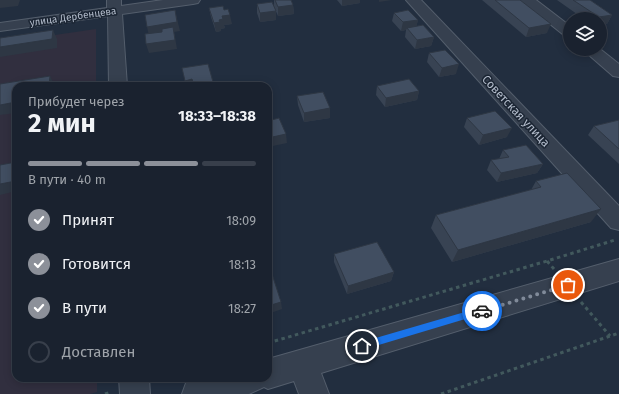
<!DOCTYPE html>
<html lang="ru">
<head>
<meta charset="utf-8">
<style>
  body { margin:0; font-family:"Fira Sans",sans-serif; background:#272f3b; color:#f1f3f6; height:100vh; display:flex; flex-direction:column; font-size:15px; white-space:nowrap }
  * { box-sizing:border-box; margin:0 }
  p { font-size:13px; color:#9fa4aa }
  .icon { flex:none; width:22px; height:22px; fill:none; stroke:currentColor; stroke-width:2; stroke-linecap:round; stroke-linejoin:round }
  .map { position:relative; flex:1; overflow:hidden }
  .panel { position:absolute; left:12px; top:82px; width:260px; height:300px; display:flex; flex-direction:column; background:#1a222f; border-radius:12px; box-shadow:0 2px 10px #0003,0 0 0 1px #383f4b }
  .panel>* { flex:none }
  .fabs { position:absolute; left:563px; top:12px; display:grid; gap:8px }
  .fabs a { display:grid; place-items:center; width:44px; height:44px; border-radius:50%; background:#1a222f; box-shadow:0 2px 10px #0003,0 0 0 1px #383f4b; font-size:20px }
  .pin { position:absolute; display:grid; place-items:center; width:34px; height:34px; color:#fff; margin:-17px; border:2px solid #fff; border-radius:50%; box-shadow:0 1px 4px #0007 }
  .courier { position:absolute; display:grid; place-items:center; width:40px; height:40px; margin:-20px; border:3px solid #1a73e8; border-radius:50%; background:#fff; color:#222; box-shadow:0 1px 5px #0007 }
  .head em { font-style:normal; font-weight:700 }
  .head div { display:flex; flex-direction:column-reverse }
  .head { display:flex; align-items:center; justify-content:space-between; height:68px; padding:0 16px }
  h1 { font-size:26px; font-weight:700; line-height:30px }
  .bar { display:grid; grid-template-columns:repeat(4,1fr); gap:6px 4px; align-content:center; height:48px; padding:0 16px }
  .bar i { height:5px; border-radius:3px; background:#383f4b }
  .bar .current { background:#8c9099 }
  .bar p { grid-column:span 4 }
  ol { padding:0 16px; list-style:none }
  li { display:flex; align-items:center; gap:12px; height:44px }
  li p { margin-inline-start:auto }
  li .icon { padding:4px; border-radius:50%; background:#8c9099; color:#fff; stroke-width:4 }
  li:last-child { color:#9fa4aa }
  li i { width:22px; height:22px; border:2px solid #383f4b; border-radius:50% }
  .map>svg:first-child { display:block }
  .medical { fill:#312f3f }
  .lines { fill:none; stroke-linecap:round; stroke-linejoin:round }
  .minor-casing { stroke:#545e6c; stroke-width:2 }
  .path { stroke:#42595d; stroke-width:3; stroke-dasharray:3.5 3.5; stroke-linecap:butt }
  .minor { fill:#36404f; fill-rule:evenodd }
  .wall { fill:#384353 }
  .shaded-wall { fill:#2e3744 }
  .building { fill:#414e61; stroke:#2e3744 }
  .route { fill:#1a73e8 }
  .done { stroke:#808a99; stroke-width:4; stroke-dasharray:0 7.2 }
  .labels { text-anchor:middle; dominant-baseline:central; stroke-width:3; stroke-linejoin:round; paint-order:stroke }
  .far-street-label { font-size:10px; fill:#b2bbca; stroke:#1b2533 }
  .street-label { font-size:12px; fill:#b2bbca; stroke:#1b2533 }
</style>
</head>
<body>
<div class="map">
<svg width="619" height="394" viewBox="0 0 619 394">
  <rect width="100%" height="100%" fill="#222e3f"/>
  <!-- medical -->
  <path class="medical" d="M96,29v57h-80v292h81v14l-7,2h-90v-351z"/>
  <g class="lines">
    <!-- minor casing -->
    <g class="minor-casing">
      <g id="minor">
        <path d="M107,0h14v6l42,-6h37l-2,3 -5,1 -71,10 5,72h-18l-1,-70 -108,15v-8l107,-15z"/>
        <path d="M406,0h15l198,206v24l-8,-2z"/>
        <path d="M520,0h16l34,26v12l-5,-2z"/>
        <path d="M582,49h18l19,15v13l-6,-1z"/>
        <path d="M619,259v22l-298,92 8,21h-30l-5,-13 -26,8 -4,-2 -15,7h-67l4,-11 14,-5h68v-19z"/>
        <path d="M119,378h30l1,16h-30z"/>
      </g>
    </g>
    <!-- path -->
    <g class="path">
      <path d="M554,269l-7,-8 68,-21"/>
      <path d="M581,302l29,34"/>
      <path d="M268,343l279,-82"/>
      <path d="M105,394l6,-2"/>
      <path d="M441,394l178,-61"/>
    </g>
    <!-- minor -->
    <use href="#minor" class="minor"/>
  </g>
  <!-- wall -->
  <g class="wall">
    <path d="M274,0h17l2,5 1,9 -16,2 -4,-9z"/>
    <path d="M337,0h23v3l-18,3z"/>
    <path d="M482,0h38l27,33 -21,4z"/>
    <path d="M557,0h33l22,15 -5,9 -7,1v-6h-16z"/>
    <path d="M257,4l19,7v9l-16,2 -3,-9z"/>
    <path d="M209,8l15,2 8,14 -8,1 1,3 -4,1v2l-5,1 -5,-15z"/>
    <path d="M394,13l24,7 -2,7 18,10 -3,9 -16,3 -10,-12 1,-7 -5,1 -9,-10z"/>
    <path d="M429,53l27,21 -17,3 -12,-15z"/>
    <path d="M377,86l42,5 -2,9 -32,7 -9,-12z"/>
    <path d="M297,96l33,22 -26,4 -6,-17z"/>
    <path d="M467,118l40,19 -28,8 -15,-18z"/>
    <path d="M619,120v44l-31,-29 6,-9z"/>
    <path d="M503,150l40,14 -6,9 -40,9 -10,-12 4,-10 8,-1z"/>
    <path d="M536,181l55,41 -139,40 -21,-34 5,-13 95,-25z"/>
    <path d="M334,254l60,18 -3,9 -44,13 -13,-32z"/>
  </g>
  <!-- shaded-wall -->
  <g class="shaded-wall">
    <path d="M0,0h20l-2,6 -18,2z"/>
    <path d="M342,0h18v3l-18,3z"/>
    <path d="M379,0h13l-13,2z"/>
    <path d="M293,5l1,9 -16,2v-9z"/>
    <path d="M175,10l5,21 -6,1 3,17 -28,4 -3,-9 3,-8 -2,-9z"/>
    <path d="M276,11v9l-16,2v-9z"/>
    <path d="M230,15l2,9 -8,1 1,3 -4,1v2l-5,1 -2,-9 5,-3 3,-4z"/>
    <path d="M612,15l-5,9 -7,1v-6h-2l1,-2z"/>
    <path d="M418,20l-2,8h-9l-1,2 -5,1 2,-9z"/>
    <path d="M551,24l-4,9 -21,4 3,-9z"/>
    <path d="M53,30l4,9v9l-57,9v-10z"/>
    <path d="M434,37l-3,9 -16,3 2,-9z"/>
    <path d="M459,64l-3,10 -17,3 3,-9z"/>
    <path d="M50,76l5,10h-6z"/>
    <path d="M192,79l21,3 1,4h-28l-1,-5z"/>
    <path d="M419,91l-2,9 -32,7 1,-9z"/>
    <path d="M16,102v11l-16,2v-10z"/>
    <path d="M330,108v10l-26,4v-9z"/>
    <path d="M512,128l-5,9 -28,8 4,-10z"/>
    <path d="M286,134l1,9 -19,4v-9z"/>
    <path d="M268,149h2v9l-2,1z"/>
    <path d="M543,164l-6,9 -40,9 4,-9z"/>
    <path d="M16,181v10l-16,4v-11z"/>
    <path d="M601,209l-10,13 -139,40 6,-12z"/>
    <path d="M394,272l-3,9 -44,13 1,-8z"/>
    <path d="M281,302l1,7 -14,5v-8z"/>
  </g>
  <!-- building -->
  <g class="building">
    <path d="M275,0h16l2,5 -15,2z"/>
    <path d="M495,0h25l31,24 -22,4z"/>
    <path d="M573,0h17l22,15 -13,2z"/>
    <path d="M272,2l4,9 -16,2 -3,-9z"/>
    <path d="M223,6l1,4 4,-1 2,6 -8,1 1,3 -4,1 1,2 -6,1 -5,-15z"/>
    <path d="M175,10l2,12 -30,5 -2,-12z"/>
    <path d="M408,10l10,10 -15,2 -9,-9z"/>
    <path d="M423,25l11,12 -17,3 -10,-12z"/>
    <path d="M173,27l2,13 -29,4 -1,-10 17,-2v-3z"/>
    <path d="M53,30l-1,9 -52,8v-9z"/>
    <path d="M445,50l14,14 -17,4 -13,-15z"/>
    <path d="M208,64l5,18 -19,3 -2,-6 -7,2 -3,-13z"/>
    <path d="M50,76l-1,10h-33v16l-16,3v-21z"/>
    <path d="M409,79l10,12 -33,7 -9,-12z"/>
    <path d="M323,92l7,16 -26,5 -7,-17z"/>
    <path d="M495,111l17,17 -29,7 -16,-17z"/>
    <path d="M279,118l7,16 -18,4v-17z"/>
    <path d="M619,120v29l-25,-23z"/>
    <path d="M526,145l17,19 -42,9 -10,-13 18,-3 -6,-7z"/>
    <path d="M16,162v19l-16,3v-19z"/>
    <path d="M567,173l34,36 -143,41 -22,-35 105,-28 -5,-6z"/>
    <path d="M377,242l17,30 -46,14 -14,-32z"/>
    <path d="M272,274l9,28 -13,4v-31z"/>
  </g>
  <!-- route -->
  <path class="route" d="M482,307l4,4 -4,3 -120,36 -3,-1 -1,-3 1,-3 3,-1z"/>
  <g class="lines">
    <!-- done -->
    <path class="done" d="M482,311l86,-26"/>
  </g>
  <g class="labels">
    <!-- far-street labels -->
    <g class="far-street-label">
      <text transform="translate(73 17) rotate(-8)">улица Дербенцева</text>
    </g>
    <!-- street labels -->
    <g class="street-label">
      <text transform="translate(516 111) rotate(47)">Советская улица</text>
    </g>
  </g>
</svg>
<div class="fabs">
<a><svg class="icon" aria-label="layers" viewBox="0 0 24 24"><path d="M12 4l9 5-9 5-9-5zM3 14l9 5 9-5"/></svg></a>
</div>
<div class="pin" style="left:568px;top:285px;background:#ea580c"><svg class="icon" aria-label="bag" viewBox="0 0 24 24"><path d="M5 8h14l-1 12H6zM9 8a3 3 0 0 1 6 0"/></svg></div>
<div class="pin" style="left:362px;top:346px;background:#1f2937"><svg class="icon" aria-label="home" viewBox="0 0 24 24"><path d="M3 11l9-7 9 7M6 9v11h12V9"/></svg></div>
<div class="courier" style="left:482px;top:311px"><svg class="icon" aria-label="car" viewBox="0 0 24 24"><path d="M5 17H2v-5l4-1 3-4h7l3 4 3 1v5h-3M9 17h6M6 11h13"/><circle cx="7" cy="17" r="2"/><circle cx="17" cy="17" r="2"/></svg></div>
<section class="panel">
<div class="head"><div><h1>2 мин</h1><p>Прибудет через</p></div><em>18:33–18:38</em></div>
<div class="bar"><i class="current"></i><i class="current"></i><i class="current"></i><i></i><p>В пути · 40 m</p></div>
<ol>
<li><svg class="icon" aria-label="check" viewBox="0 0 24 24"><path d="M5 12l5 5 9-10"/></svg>Принят<p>18:09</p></li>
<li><svg class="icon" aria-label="check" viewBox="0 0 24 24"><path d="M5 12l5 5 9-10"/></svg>Готовится<p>18:13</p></li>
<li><svg class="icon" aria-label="check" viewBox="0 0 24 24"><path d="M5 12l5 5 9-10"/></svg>В пути<p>18:27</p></li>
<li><i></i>Доставлен</li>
</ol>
</section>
</div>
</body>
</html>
